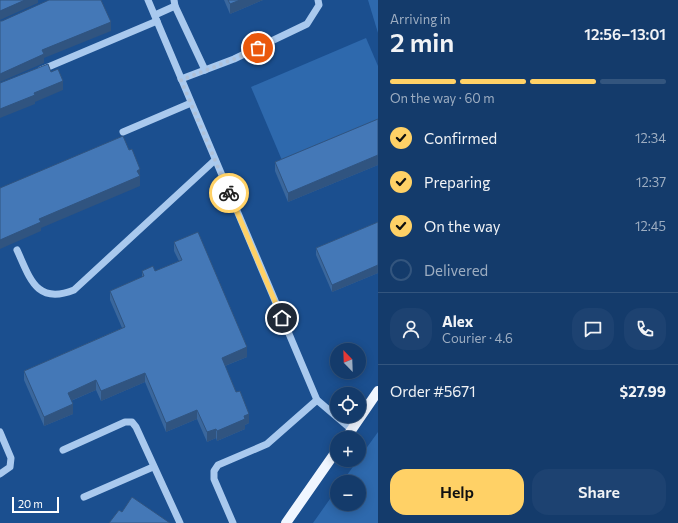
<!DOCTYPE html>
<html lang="en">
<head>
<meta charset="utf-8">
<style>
  body { margin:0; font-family:Commissioner,sans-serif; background:#1d4271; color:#f1f3f6; height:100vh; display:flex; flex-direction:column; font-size:15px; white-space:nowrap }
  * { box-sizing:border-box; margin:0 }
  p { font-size:13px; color:#9dadc1 }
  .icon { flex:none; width:22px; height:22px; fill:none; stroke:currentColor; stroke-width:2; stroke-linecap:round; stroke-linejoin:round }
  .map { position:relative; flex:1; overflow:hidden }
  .drawer { display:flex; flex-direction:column; background:#143b6b; width:300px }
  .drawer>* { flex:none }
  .needle { width:26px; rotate:337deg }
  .buttons { position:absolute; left:330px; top:343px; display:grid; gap:8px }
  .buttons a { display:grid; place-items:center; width:36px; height:36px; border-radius:50%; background:#143b6b; box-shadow:0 2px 10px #0003,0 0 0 1px #33557e; font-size:20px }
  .scale { position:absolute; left:12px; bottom:10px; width:47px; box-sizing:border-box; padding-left:4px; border:2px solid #fff; border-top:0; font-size:11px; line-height:14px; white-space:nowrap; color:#fff; -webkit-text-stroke:3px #1b4f8f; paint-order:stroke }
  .pin { position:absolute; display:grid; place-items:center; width:34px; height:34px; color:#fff; margin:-17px; border:2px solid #fff; border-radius:50%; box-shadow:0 1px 4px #0007 }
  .courier { position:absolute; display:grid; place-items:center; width:40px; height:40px; margin:-20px; border:3px solid #ffd166; border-radius:50%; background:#fff; color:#222; box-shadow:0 1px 5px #0007 }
  .overview em { font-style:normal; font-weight:600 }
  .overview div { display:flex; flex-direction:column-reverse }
  .overview { display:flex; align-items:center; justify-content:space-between; height:68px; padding:0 12px }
  h1 { font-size:26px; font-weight:600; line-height:30px }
  .bar { display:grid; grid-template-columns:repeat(4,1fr); gap:6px 4px; align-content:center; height:48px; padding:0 12px }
  .bar i { height:5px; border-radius:3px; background:#33557e }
  .bar .on { background:#ffd166 }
  .bar p { grid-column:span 4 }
  .line { display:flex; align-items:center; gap:10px; padding:0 12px; border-top:1px solid #33557e }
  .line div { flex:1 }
  .round { display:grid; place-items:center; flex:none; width:42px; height:42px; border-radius:16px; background:#1d4271 }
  ol { padding:0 12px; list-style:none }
  li { display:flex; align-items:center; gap:12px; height:44px }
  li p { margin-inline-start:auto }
  li .icon { padding:4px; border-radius:50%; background:#ffd166; color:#111; stroke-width:4 }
  li:last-child { color:#9dadc1 }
  li i { width:22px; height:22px; border:2px solid #33557e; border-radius:50% }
  .button { display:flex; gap:8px; margin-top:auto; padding:8px 12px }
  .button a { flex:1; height:46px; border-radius:16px; background:#ffd166; color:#111; font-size:16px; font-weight:600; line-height:46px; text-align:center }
  .button a+a { background:#1d4271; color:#f1f3f6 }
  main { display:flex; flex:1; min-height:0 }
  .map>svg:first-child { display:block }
  .green { fill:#2e69ad }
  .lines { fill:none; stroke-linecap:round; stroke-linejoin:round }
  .minor { stroke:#a9c9ee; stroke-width:7 }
  .major { stroke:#f0f6ff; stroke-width:10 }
  .wall { fill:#3a679d }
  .shaded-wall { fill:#305480 }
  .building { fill:#4478b7; stroke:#305480 }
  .done { stroke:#afc1d8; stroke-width:4; stroke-dasharray:0 7.2 }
  .route { stroke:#ffd166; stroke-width:5 }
</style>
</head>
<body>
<main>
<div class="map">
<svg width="378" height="523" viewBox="0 0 378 523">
  <rect width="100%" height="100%" fill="#1b4f8f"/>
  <!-- green -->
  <g class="green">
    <path d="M368,0h10v33z"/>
    <path d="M366,38l12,28v59l-94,40 -33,-78z"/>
    <path d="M378,432v91h-65l24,-34v15h22v-22h-17z"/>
  </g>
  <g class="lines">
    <!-- minor -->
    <g class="minor">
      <path d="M148,0l169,400 34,29"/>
      <path d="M175,6l30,64"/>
      <path d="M155,15l20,-9 -1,-6"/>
      <path d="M41,70l116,-49"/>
      <path d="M181,79l53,-20 73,-35 12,-19 -1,-5"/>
      <path d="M123,132l68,-29"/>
      <path d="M17,250c13,28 19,55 57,40l141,-130"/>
      <path d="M0,432l11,26 -1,9 -10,7"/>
      <path d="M63,450l62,-28h7l4,5 44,96"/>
      <path d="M84,497l69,-30"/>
      <path d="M233,523l-19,-44v-8l4,-6 49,-21 50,-44"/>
    </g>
    <!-- major -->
    <g class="major">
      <path d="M346,438l32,-47"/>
      <path d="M286,523l51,-73"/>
    </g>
  </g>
  <!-- wall -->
  <g class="wall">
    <path d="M224,0h39l-33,14z"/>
    <path d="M378,119v46l-90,37 -13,-31v-9z"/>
    <path d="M378,222v51l-46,19 -16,-37v-7z"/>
    <path d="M174,242l73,115 -22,9 24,57 -4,2v4l-28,12 -1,-3 -9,4 -10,-23 -31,13 -21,-50 -44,19 -5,-11 -25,11 2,13 -29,12 -20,-46v-9l98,-43 -12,-28v-9l32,-14v-6h13l24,-10 -5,-10z"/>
  </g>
  <!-- shaded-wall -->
  <g class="shaded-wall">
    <path d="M25,0h13v3l-38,17v-9z"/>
    <path d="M240,0h23l-33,14v-10z"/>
    <path d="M111,22v9l-67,27v5l-44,19v-8l42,-24z"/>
    <path d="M63,81v9l-28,12v2l-35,14v-9l34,-16z"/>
    <path d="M378,155v10l-90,37v-9z"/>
    <path d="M140,169v17l-99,42v3l-41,18v-9l39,-21z"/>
    <path d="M378,265v8l-46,19v-7z"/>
    <path d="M247,347v10l-25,10v-9z"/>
    <path d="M145,373v9l-44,19v-10z"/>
    <path d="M96,380v10l-28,12v-9z"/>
    <path d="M73,404v10l-29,12v-9z"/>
    <path d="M197,410v9l-31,13v-9z"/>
    <path d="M249,414v9l-4,2v4l-28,12v-10l27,-15z"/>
    <path d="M216,429v9l-9,4v-10z"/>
  </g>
  <!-- building -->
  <g class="building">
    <path d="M0,0h25l-25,11z"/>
    <path d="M49,0h52l10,22 -69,28 2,4 -44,20v-53h2z"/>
    <path d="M228,0h12l-10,4z"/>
    <path d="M48,64l3,8 7,-3 5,12 -29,12 1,2 -35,14v-26z"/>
    <path d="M378,119v36l-90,38 -13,-31z"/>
    <path d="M123,136l6,14 3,-1 8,20 -3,2 3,5 -101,43 2,3 -41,18v-52z"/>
    <path d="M378,222v43l-46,20 -16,-37z"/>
    <path d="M198,232l49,115 -25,11 14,34 4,-1 9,23 -5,2 1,3 -28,12 -1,-2 -9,3 -10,-22 -31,13 -21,-50 -44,18 -5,-11 -28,13 5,11 -29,13 -20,-46 101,-44 -15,-36 34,-15 -2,-5 11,-5 2,5 27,-11 -8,-18z"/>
    <path d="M132,497l38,26h-61l10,-13 3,2z"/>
  </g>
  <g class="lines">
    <!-- done -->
    <path class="done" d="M229,193l-48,-113 53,-21 24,-11"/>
    <!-- route -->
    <path class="route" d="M229,193l53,125"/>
  </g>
</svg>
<div class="buttons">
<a><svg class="needle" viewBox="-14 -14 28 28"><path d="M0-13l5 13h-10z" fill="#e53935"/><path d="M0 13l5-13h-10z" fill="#9dadc1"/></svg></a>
<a><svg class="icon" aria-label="locate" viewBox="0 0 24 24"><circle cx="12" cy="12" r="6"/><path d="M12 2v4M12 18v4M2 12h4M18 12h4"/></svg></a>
<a>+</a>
<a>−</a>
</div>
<div class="scale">20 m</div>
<div class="pin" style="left:258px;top:48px;background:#ea580c"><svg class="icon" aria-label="bag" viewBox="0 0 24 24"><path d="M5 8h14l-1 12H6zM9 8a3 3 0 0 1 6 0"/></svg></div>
<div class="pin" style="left:282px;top:318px;background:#1f2937"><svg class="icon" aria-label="home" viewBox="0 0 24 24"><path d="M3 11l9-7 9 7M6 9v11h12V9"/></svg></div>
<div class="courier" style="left:229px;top:193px"><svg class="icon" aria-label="bike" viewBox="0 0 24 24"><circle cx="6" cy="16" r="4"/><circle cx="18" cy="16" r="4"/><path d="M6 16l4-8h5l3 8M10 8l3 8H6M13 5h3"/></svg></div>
</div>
<section class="drawer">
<div class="overview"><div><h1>2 min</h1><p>Arriving in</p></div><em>12:56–13:01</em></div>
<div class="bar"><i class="on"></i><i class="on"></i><i class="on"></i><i></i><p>On the way · 60 m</p></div>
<ol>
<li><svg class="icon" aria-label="check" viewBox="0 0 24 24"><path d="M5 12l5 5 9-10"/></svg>Confirmed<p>12:34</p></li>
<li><svg class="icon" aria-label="check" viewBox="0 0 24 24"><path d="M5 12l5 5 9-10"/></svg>Preparing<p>12:37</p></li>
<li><svg class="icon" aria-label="check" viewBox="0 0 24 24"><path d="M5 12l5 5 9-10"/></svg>On the way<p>12:45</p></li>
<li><i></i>Delivered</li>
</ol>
<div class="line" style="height:72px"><a class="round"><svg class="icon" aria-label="person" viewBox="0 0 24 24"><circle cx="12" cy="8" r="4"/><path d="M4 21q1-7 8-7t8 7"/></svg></a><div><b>Alex</b><p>Courier · 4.6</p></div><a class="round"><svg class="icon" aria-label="chat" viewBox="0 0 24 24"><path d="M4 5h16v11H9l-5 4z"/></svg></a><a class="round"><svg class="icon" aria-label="phone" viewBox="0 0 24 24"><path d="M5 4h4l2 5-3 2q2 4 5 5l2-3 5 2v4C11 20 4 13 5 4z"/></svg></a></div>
<div class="line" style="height:52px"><div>Order #5671</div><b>$27.99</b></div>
<div class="button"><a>Help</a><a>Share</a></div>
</section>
</main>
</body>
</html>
